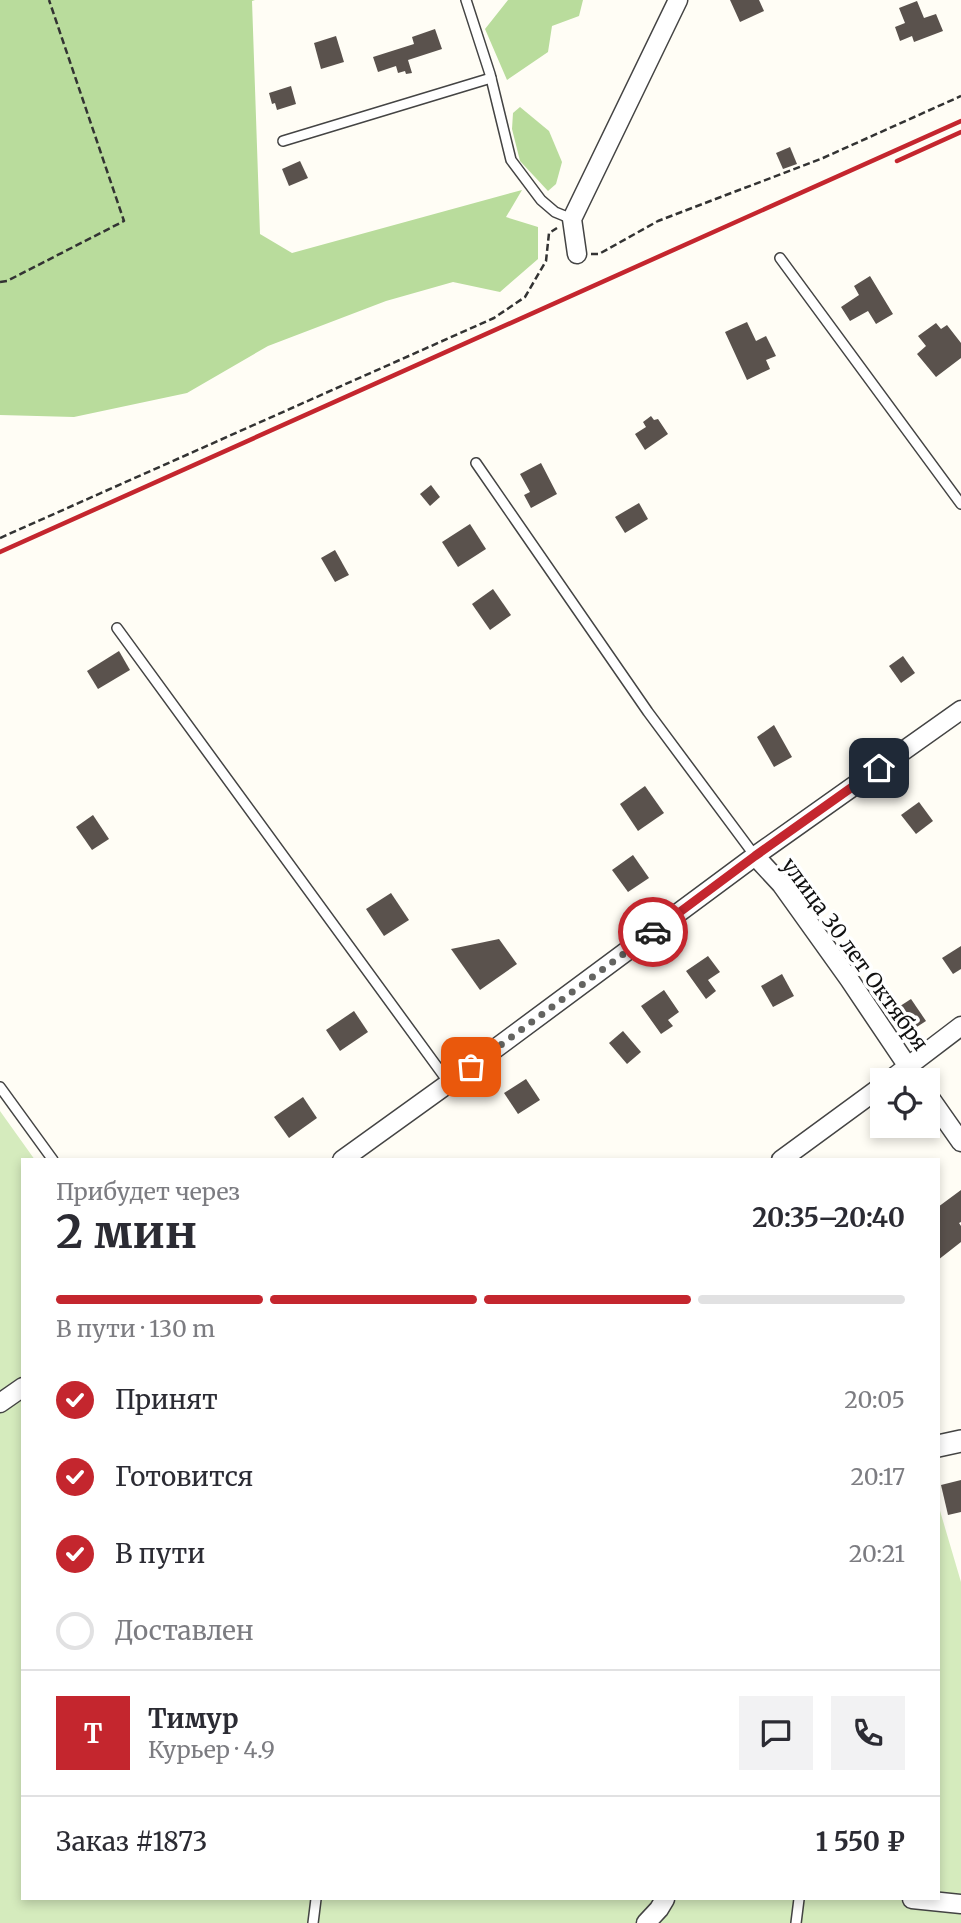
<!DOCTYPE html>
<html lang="ru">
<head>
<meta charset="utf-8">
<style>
  body { margin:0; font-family:Merriweather,serif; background:#f2f2f3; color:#2b2b33; height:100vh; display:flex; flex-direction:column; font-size:26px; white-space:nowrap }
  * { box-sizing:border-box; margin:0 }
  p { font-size:23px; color:#7c7c81 }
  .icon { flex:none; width:38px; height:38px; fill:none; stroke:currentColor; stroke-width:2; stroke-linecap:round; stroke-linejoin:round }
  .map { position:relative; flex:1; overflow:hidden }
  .drawer { position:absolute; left:21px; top:1158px; width:919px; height:742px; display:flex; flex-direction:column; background:#fff; border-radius:0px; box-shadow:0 4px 10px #0003 }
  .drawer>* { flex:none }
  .controls { position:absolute; left:870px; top:1068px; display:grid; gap:14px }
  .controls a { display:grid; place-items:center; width:70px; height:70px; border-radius:0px; background:#fff; box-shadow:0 4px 10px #0003; font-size:35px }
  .pin { position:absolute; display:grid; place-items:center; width:60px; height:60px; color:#fff; margin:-30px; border-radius:14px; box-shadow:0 4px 10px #0006 }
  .courier { position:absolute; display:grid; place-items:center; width:70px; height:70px; margin:-35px; border:5px solid #c4262e; border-radius:50%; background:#fff; color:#222; box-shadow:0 2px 9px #0007 }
  .overview em { font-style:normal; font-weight:700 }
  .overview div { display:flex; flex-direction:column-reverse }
  .overview { display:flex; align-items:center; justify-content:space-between; height:119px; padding:0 35px }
  h1 { font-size:46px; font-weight:700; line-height:52px }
  .bar { display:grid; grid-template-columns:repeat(4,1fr); gap:10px 7px; align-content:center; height:84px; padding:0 35px }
  .bar i { height:9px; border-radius:5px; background:#e1e1e2 }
  .bar .active { background:#c4262e }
  .bar p { grid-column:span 4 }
  .line { display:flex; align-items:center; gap:18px; padding:0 35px; border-top:2px solid #e1e1e2 }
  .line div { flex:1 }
  .round { display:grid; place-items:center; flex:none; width:74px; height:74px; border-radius:0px; background:#f2f2f3 }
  ol { padding:0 35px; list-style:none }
  li { display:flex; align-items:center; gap:21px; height:77px }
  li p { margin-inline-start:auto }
  li .icon { padding:7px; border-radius:50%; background:#c4262e; color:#fff; stroke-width:4 }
  li:last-child { color:#7c7c81 }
  li i { width:38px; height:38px; border:4px solid #e1e1e2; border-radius:50% }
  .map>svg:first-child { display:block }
  .green { fill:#d5ebbd }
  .forest { fill:#b9dc9c }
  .building { fill:#5a524d }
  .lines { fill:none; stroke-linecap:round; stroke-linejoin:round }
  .service-casing { stroke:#444; stroke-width:12 }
  .minor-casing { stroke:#444; stroke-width:21 }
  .tertiary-casing { stroke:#444; stroke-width:24 }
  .path { stroke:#333; stroke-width:2.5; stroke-dasharray:7 3.5; stroke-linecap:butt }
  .service { stroke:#fff; stroke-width:9 }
  .minor { stroke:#fff; stroke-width:18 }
  .tertiary { stroke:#fff; stroke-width:21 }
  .rail { stroke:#c4262e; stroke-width:4.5 }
  .done { stroke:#646461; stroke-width:7; stroke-dasharray:0 12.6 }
  .route { stroke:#c4262e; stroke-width:9 }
  .labels { text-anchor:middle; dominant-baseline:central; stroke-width:7; stroke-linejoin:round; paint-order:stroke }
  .street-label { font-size:21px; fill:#111; stroke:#fff }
</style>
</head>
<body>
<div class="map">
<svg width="961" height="1923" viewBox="0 0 961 1923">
  <rect width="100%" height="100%" fill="#fffdf5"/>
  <!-- green -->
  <path class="green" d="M0,1111l35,49h-12v739h915v-395l23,78v341h-961z"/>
  <!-- forest -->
  <g class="forest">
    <path d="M0,0h255l-3,1 8,233 32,19 230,-63 -16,27 32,10v32l-38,33 -47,-10 -67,19 -118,45 -81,47 -113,24 -74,-2z"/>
    <path d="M508,0h75l-4,16 -27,10 -4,26 -41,28 -22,-51z"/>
    <path d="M520,107l29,24 13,31 -6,22 -8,7 -28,-30 -8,-32 1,-16z"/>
  </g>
  <!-- building -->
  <g class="building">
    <path d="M730,0h29l5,11 -24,11z"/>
    <path d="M917,1l7,17 12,-4 7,17 -29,11 -2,-6 -12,5 -5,-14 10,-4 -6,-15z"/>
    <path d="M435,29l7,20 -34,11 4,13 -6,1 -1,-3 -7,2 -2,-7 -18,6 -5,-15 41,-13 -2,-7z"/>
    <path d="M336,36l8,26 -23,7 -7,-26z"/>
    <path d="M291,86l5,18 -19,6 -2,-7 -3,1 -3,-11z"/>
    <path d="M790,147l7,17 -14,5 -7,-16z"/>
    <path d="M300,161l8,17 -19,8 -7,-17z"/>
    <path d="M870,276l23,38 -17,10 -8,-13 -18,10 -9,-14 18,-12 -5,-9z"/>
    <path d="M747,322l9,19 10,-5 10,20 -10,4 4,9 -23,11 -22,-48z"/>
    <path d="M936,323l5,6 6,-4 14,18v15l-25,19 -19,-23 9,-8 -8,-10z"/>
    <path d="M651,416l3,4 4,-1 10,15 -23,16 -10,-16 11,-7 -3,-5z"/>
    <path d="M541,463l16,31 -26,14 -7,-13 6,-3 -10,-18z"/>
    <path d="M431,485l9,12 -10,9 -10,-12z"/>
    <path d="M639,503l9,16 -23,14 -10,-16z"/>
    <path d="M470,524l16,25 -28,18 -16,-25z"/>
    <path d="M335,550l14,25 -14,7 -14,-24z"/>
    <path d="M493,589l18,26 -21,15 -18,-26z"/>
    <path d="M119,651l11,19 -32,19 -11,-18z"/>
    <path d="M903,656l12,17 -14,10 -12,-17z"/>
    <path d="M774,725l18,32 -18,10 -17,-30z"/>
    <path d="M645,786l19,27 -26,18 -18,-27z"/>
    <path d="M919,802l14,19 -17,13 -15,-19z"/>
    <path d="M93,815l16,24 -17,11 -16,-23z"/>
    <path d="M633,855l16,23 -21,14 -16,-22z"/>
    <path d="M391,893l18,27 -25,16 -18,-27z"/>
    <path d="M499,939l18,25 -37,26 -29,-41z"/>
    <path d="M961,946v23l-8,5 -11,-16z"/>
    <path d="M708,956l12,16 -12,8 8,11 -10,8 -20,-28z"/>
    <path d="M782,974l12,22 -21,11 -12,-21z"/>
    <path d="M664,990l15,22 -11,8 5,6 -12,8 -20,-28z"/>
    <path d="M911,999l15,22 -17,11 -15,-22z"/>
    <path d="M354,1011l14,21 -28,19 -14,-21z"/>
    <path d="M623,1031l18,21 -14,12 -18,-21z"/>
    <path d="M526,1079l14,21 -22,14 -14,-21z"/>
    <path d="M303,1097l14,21 -28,20 -15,-21z"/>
    <path d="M961,1190v32l-2,1 2,3v16l-23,18v-53z"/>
    <path d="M961,1480v32l-13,3 -7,-30z"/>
  </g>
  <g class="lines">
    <!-- service casing -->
    <g class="service-casing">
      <g id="service">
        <path d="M466,0l24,74 21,86 30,40 14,12 17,7"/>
        <path d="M283,141l208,-63"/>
        <path d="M780,258l181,246"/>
        <path d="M476,463l172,249 107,144"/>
        <path d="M117,628l332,455"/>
        <path d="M0,1087l53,73"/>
        <path d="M313,1923l3,-24"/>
        <path d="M796,1923l3,-24"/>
      </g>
    </g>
    <!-- minor casing -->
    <g class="minor-casing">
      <g id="minor">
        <path d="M577,254l-5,-35 106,-219"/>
        <path d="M755,856l26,28 68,95 68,101"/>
        <path d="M890,1080l71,-54"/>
        <path d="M928,1095l33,47"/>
        <path d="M342,1160l107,-77 306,-227 206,-146"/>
        <path d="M781,1160l101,-74"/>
        <path d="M0,1403l23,-16"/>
        <path d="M912,1899l49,5"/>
        <path d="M646,1923l13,-14 6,-10"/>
      </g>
    </g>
    <!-- tertiary casing -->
    <g class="tertiary-casing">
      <path id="tertiary" d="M938,1446l23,-5"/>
    </g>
    <!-- path -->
    <g class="path">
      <path d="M591,254h8l59,-33 165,-63 138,-62"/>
      <path d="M0,282l7,-1 117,-60 -75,-221"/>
      <path d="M0,538l494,-220 31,-21 21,-36 3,-28 8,-5"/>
    </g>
    <!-- service -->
    <use href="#service" class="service"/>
    <!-- minor -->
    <use href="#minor" class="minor"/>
    <!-- tertiary -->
    <use href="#tertiary" class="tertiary"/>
    <!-- rail -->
    <g class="rail">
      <path d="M897,161l64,-29"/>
      <path d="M0,552l961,-431"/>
    </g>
  </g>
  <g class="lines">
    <!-- done -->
    <path class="done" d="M471,1067l182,-135"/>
    <!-- route -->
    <path class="route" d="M653,932l102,-76 124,-88"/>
  </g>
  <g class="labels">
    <!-- street labels -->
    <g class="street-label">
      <text transform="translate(855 954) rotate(54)">улица 30 лет Октября</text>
    </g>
  </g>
</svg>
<div class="controls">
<a><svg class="icon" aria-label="locate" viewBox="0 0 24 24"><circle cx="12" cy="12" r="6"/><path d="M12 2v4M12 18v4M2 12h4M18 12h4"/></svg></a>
</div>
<div class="pin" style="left:471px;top:1067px;background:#ea580c"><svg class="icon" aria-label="bag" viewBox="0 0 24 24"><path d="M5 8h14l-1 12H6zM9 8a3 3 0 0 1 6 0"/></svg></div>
<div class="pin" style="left:879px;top:768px;background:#1f2937"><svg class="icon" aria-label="home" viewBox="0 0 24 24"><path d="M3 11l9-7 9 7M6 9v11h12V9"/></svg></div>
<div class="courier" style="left:653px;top:932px"><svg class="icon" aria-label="car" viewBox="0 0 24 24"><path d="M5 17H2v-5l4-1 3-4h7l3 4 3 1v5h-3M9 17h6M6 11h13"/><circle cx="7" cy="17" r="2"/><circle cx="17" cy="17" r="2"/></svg></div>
<section class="drawer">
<div class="overview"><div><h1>2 мин</h1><p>Прибудет через</p></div><em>20:35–20:40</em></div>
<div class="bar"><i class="active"></i><i class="active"></i><i class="active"></i><i></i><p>В пути · 130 m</p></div>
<ol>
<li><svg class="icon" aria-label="check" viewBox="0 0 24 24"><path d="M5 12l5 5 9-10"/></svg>Принят<p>20:05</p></li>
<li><svg class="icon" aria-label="check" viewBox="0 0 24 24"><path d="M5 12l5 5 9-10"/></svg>Готовится<p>20:17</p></li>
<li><svg class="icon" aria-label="check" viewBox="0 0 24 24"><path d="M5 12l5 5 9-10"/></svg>В пути<p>20:21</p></li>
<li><i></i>Доставлен</li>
</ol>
<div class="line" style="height:126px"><b class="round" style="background:#c4262e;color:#fff">Т</b><div><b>Тимур</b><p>Курьер · 4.9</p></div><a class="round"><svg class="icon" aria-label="chat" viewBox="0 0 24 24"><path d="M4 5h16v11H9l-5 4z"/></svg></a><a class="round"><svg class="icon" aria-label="phone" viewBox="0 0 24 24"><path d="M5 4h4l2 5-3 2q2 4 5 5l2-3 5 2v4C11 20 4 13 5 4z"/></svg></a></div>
<div class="line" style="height:91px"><div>Заказ #1873</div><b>1 550 ₽</b></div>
</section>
</div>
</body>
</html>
